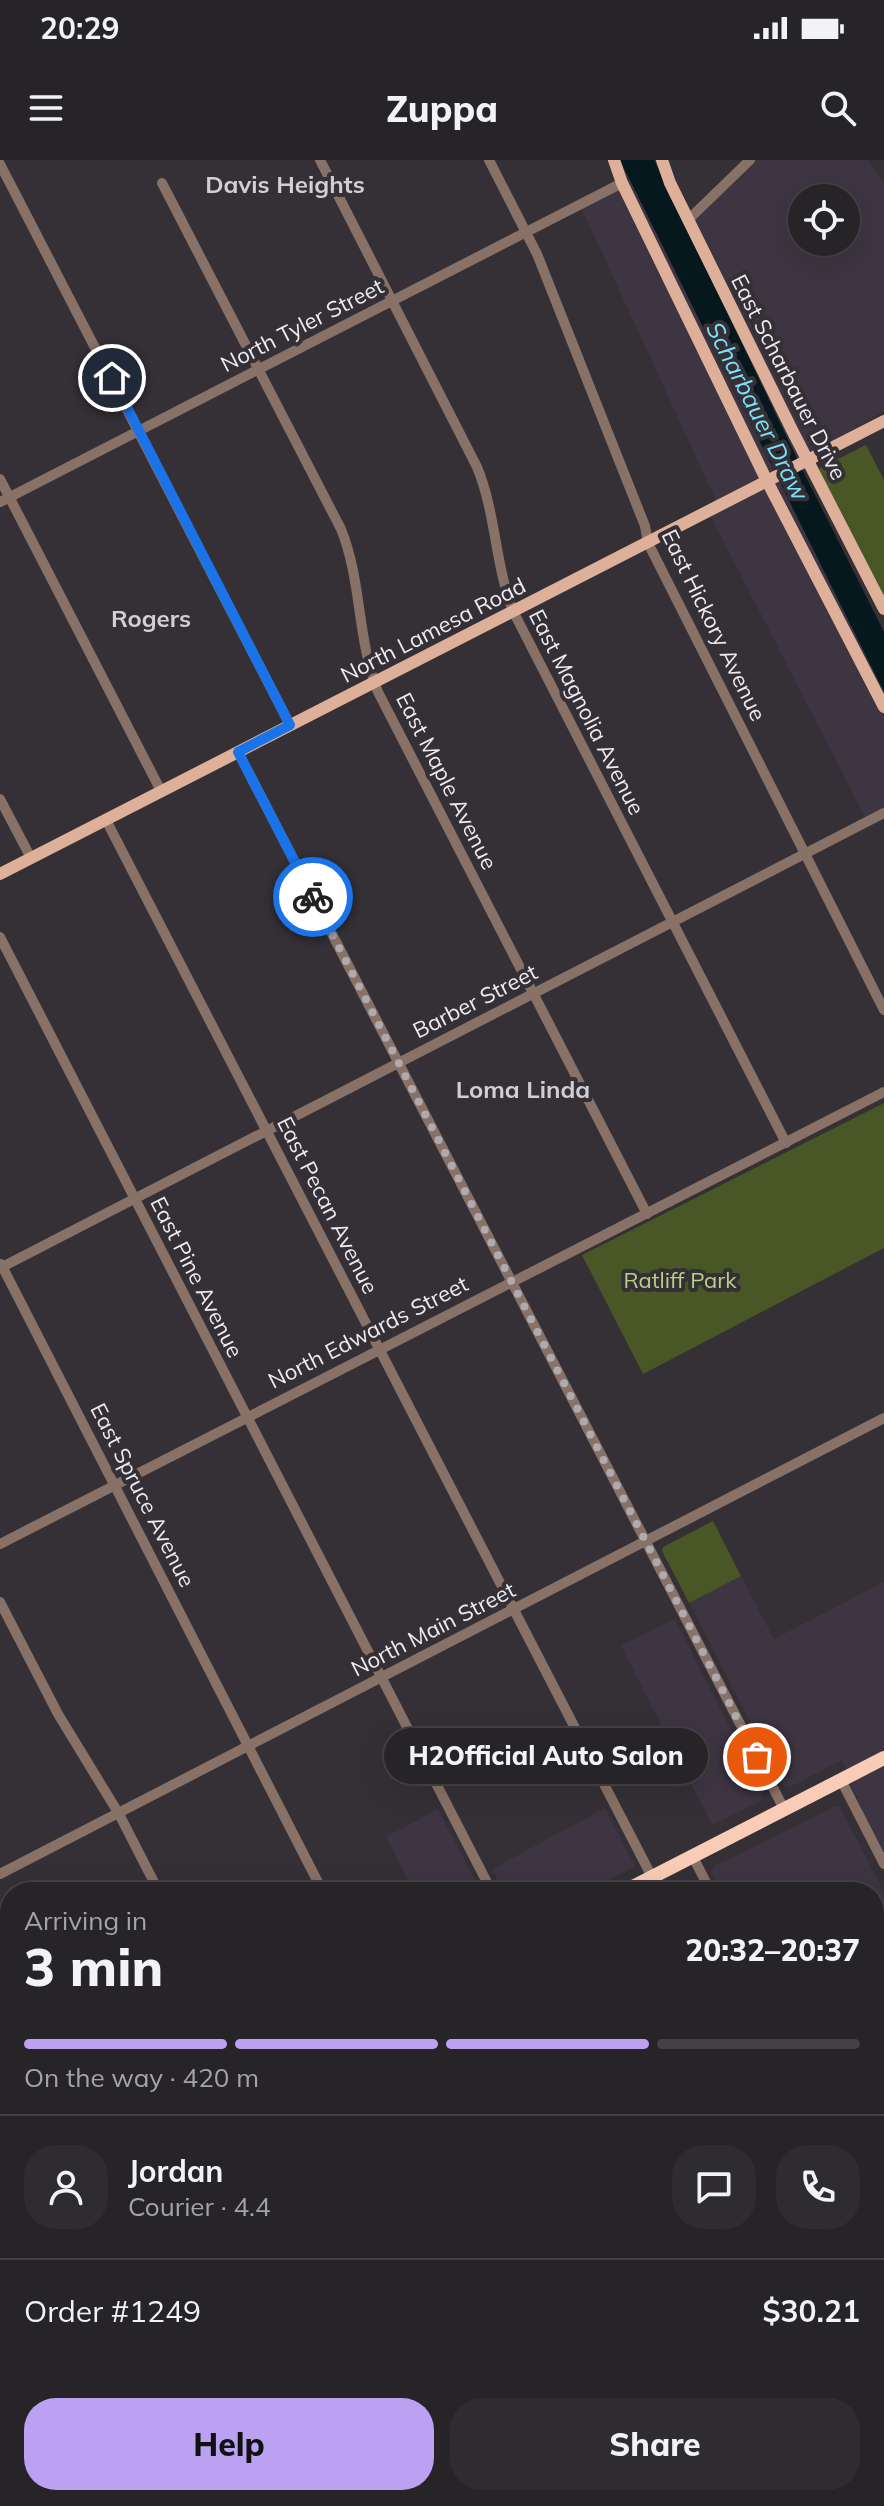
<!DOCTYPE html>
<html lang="en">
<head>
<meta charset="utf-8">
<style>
  body { margin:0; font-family:Mulish,sans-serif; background:#2f2c30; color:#f1f3f6; height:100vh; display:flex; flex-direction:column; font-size:30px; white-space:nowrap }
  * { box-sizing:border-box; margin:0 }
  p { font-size:26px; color:#a4a4a8 }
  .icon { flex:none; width:44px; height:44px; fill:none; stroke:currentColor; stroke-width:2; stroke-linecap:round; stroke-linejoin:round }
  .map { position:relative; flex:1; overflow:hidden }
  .sheet { position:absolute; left:0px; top:1722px; width:884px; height:624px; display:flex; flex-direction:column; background:#272428; border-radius:32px 32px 0 0; box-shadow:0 8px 32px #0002,0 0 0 2px #434145 }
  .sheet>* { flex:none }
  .tools { position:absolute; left:788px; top:24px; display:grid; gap:16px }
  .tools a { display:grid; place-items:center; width:72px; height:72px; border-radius:50%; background:#272428; box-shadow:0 8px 32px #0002,0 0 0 2px #434145; font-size:40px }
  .pin { position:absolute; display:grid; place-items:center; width:68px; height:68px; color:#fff; margin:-34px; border:4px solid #fff; border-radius:50%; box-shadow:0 2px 8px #0007 }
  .courier { position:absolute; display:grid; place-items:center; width:80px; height:80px; margin:-40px; border:6px solid #1a73e8; border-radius:50%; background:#fff; color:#222; box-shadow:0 2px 10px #0007 }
  .bubble { position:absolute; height:56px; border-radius:28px; background:#272428; box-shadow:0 8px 32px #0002,0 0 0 2px #434145; font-size:26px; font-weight:800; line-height:56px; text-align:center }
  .summary em { font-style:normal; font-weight:800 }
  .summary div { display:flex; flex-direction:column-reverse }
  .summary { display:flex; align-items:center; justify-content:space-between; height:136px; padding:0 24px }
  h1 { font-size:52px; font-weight:800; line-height:60px }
  .bar { display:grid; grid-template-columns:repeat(4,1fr); gap:12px 8px; align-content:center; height:96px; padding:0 24px }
  .bar i { height:10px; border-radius:6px; background:#434145 }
  .bar .current { background:#bca0f2 }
  .bar p { grid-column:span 4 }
  .line { display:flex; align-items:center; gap:20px; padding:0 24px; border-top:2px solid #434145 }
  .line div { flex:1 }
  .round { display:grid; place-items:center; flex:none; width:84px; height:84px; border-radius:32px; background:#2f2c30 }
  .button { display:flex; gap:16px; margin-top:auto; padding:16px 24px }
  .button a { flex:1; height:92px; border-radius:32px; background:#bca0f2; color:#111; font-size:32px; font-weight:800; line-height:92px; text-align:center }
  .button a+a { background:#2f2c30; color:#f1f3f6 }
  .status { display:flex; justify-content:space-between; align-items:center; height:56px; padding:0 40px; background:#272428; direction:ltr }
  .status svg { height:22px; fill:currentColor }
  header { display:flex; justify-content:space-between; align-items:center; height:104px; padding:0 24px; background:#272428; font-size:36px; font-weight:800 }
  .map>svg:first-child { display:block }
  .built { fill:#3d3541; fill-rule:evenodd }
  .green { fill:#495626 }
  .water { fill:#04181e }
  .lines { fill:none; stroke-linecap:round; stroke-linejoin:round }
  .minor { stroke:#887166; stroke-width:10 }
  .major { stroke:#deb099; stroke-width:12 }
  .highway { stroke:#f8ccb6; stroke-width:14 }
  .done { stroke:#aeaab0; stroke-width:8; stroke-dasharray:0 14.4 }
  .route { stroke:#1a73e8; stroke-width:10 }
  .labels { text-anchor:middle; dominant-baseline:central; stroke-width:8; stroke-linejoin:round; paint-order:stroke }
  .street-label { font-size:22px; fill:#efecf1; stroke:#343036 }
  .park-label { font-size:22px; fill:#b9d084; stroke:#343036 }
  .neighbourhood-label { font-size:24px; font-weight:bold; fill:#d3cdd6; stroke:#343036 }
  .water-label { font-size:24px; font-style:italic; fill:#7be2fd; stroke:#343036 }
</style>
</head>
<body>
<div class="status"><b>20:29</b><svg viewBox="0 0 49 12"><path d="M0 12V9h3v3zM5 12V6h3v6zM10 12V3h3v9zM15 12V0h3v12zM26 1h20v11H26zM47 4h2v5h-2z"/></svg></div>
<header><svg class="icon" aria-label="menu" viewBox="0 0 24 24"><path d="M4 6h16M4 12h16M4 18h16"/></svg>Zuppa<svg class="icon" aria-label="search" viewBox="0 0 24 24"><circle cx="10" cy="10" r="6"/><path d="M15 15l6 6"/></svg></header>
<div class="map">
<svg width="884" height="2346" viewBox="0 0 884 2346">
  <rect width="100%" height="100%" fill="#343036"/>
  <!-- built -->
  <g class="built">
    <path d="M754,0h114l16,23v228l-94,57 94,188v156l-17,9 -159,-310 10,-6 -138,-300 61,-32 34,67zM802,38h44v44h-44z"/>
    <path d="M741,1416l33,63 110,-57v282l-42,-104 -52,27 -7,-1 -94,-183z"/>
    <path d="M675,1459l88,174 -1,7 -50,25 -91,-179z"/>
    <path d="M836,1646l4,1 44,85v50l-10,5v-55h-153l-10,-19 3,-7z"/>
    <path d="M605,1648l30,58 -49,26h-83l-11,-23z"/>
    <path d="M438,1649l43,83h-67l-28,-55z"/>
    <path d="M10,1946v297l-10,5v-297z"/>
  </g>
  <!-- green -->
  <g class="green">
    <path d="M866,285l18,35v119l-65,-127 1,-4z"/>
    <path d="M884,943v145l-241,126 -61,-119z"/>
    <path d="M713,1361l28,55 -52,27 -27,-52 1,-4z"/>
  </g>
  <!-- water -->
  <path class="water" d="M620,0h34l151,315 79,157v60z"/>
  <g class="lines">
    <!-- minor -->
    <g class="minor">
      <path d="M320,0l157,307c19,46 18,98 36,144l273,532"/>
      <path d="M489,0l48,94 108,272 3,17 236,467"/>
      <path d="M0,4l290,561"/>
      <path d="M162,23l179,346c21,52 16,111 37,163l269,522"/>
      <path d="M689,59l61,-59"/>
      <path d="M0,319l161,312"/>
      <path d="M0,342l622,-319"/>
      <path d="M238,592l546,1057"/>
      <path d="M0,639l31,59"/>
      <path d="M106,660l546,1057"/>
      <path d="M0,777l492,955"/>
      <path d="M1,1104l322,628"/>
      <path d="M0,1108l884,-455"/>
      <path d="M0,1384l884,-452"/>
      <path d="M0,1442l58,112 61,100 40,78"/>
      <path d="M841,1620l43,84"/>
      <path d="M693,1697l18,35"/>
      <path d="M0,1714l884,-456"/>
      <path d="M874,1797l10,-5"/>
      <path d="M0,1799l10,19"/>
      <path d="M874,2049l10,19"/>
      <path d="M0,2155l10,19"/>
      <path d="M0,2249l10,-5"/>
      <path d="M94,2336l5,10"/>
      <path d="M277,2336l5,10"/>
      <path d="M460,2336l5,10"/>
      <path d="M646,2336l5,10"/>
      <path d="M839,2336l9,10"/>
      <path d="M864,2346l20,-12"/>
    </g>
    <!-- major -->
    <g class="major">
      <path d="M614,0l8,23 145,298 117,226"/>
      <path d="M662,0l8,23 122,247 92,179"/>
      <path d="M0,714l884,-453"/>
    </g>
    <!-- highway -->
    <g class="highway">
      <path d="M623,1732l261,-134"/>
      <path d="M0,2054l10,-5"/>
    </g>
  </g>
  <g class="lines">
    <!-- done -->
    <path class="done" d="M313,737l444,860"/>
    <!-- route -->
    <path class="route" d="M112,218l178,347 -52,27 75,145"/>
  </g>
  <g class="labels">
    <!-- street labels -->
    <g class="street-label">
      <text transform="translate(302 165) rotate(-27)">North Tyler Street</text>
      <text transform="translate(789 217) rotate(63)">East Scharbauer Drive</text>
      <text transform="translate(714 465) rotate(64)">East Hickory Avenue</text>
      <text transform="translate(433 470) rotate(-27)">North Lamesa Road</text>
      <text transform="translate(587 552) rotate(63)">East Magnolia Avenue</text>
      <text transform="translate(447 621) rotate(63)">East Maple Avenue</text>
      <text transform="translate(475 841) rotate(-27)">Barber Street</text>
      <text transform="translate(328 1045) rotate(63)">East Pecan Avenue</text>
      <text transform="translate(197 1117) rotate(63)">East Pine Avenue</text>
      <text transform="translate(368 1172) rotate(-27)">North Edwards Street</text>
      <text transform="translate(143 1335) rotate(63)">East Spruce Avenue</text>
      <text transform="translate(433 1469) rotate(-27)">North Main Street</text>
    </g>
    <!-- park labels -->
    <g class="park-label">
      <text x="680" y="1120">Ratliff Park</text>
    </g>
    <!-- neighbourhood labels -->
    <g class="neighbourhood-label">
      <text x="285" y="24">Davis Heights</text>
      <text x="151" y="458">Rogers</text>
      <text x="523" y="929">Loma Linda</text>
    </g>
    <!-- water labels -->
    <g class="water-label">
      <text transform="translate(758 251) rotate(63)">Scharbauer Draw</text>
    </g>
  </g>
</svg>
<div class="tools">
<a><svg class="icon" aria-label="locate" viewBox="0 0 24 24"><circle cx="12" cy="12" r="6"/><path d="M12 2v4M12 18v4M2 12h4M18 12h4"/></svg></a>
</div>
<div class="pin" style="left:757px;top:1597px;background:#ea580c"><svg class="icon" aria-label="bag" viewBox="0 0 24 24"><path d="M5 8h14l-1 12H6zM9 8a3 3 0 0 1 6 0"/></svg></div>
<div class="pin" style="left:112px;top:218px;background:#1f2937"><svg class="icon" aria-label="home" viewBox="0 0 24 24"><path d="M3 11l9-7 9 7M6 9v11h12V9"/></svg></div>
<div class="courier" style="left:313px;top:737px"><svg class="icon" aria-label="bike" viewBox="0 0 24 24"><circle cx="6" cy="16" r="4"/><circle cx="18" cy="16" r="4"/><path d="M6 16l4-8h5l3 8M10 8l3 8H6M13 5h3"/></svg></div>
<div class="bubble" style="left:384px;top:1568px;width:324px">H2Official Auto Salon</div>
<section class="sheet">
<div class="summary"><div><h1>3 min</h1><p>Arriving in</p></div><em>20:32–20:37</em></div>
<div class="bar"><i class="current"></i><i class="current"></i><i class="current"></i><i></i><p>On the way · 420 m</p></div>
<div class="line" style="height:144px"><a class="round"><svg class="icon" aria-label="person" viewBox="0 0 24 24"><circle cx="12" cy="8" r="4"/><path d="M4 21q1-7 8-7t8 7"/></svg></a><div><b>Jordan</b><p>Courier · 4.4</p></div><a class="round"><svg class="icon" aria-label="chat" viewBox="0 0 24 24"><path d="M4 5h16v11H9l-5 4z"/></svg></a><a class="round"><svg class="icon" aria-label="phone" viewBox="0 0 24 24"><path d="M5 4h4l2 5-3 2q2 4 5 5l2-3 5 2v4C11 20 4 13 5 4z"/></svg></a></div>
<div class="line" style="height:104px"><div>Order #1249</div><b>$30.21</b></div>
<div class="button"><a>Help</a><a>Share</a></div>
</section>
</div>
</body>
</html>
